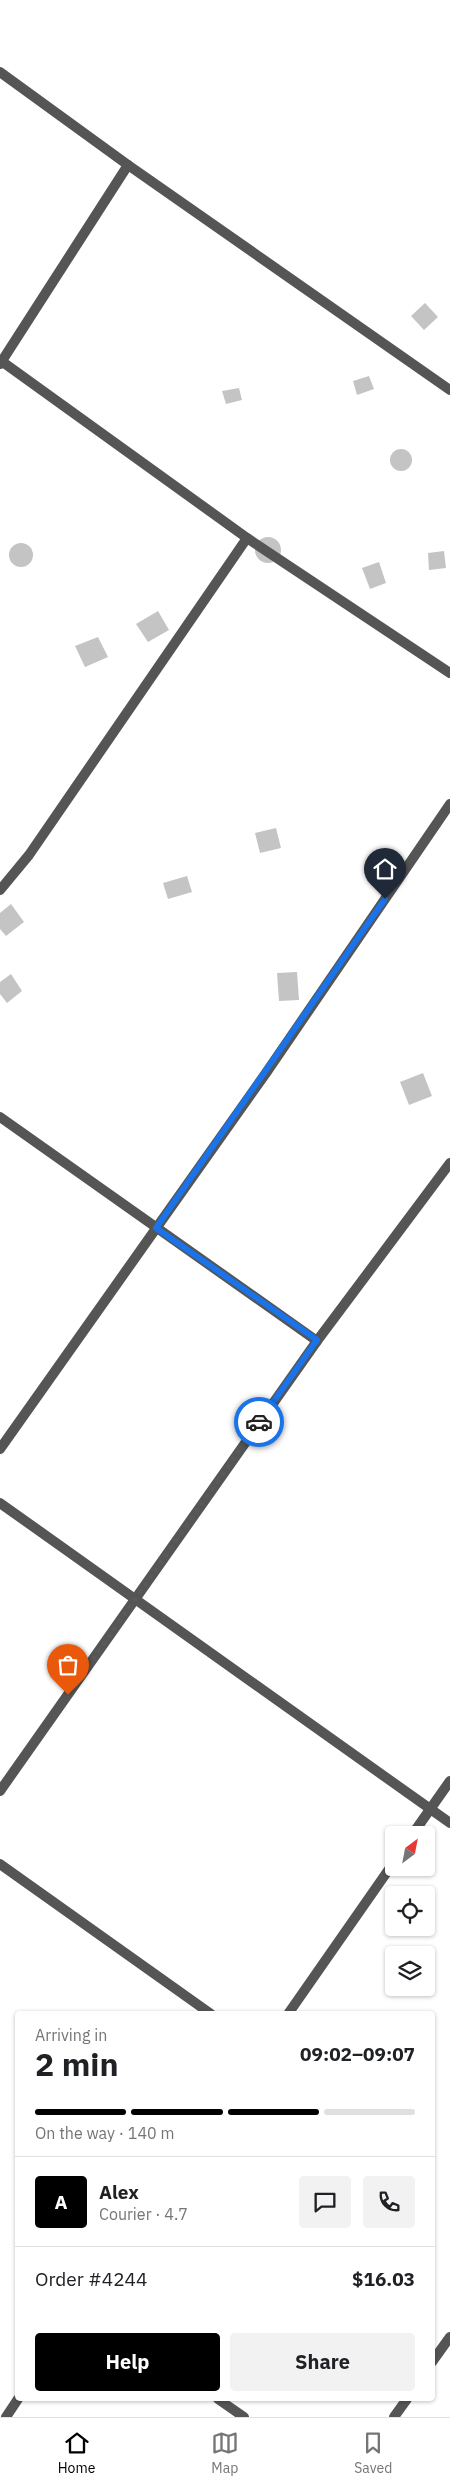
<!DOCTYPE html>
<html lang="en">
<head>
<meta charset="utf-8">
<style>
  body { margin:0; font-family:"IBM Plex Sans",sans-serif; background:#f2f2f2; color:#202124; height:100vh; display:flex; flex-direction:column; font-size:19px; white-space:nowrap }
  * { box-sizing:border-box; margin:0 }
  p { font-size:16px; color:#757577 }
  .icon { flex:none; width:28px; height:28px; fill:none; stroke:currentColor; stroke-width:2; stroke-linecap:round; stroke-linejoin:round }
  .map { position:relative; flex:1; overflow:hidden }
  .side { position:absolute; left:15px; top:2011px; width:420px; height:390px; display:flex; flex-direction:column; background:#fff; border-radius:5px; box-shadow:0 1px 4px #0004 }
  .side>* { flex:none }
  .needle { width:32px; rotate:32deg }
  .controls { position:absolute; left:385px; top:1826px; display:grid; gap:10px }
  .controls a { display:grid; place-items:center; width:50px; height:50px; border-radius:5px; background:#fff; box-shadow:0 1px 4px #0004; font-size:25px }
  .pin { position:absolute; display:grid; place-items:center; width:42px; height:42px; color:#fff; margin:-51px -21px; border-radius:50% 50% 50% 0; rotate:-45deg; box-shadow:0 0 5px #0007 }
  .pin .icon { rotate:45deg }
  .courier { position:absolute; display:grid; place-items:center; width:50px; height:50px; margin:-25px; border:4px solid #1a73e8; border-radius:50%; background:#fff; color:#222; box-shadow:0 1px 6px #0007 }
  .summary em { font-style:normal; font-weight:800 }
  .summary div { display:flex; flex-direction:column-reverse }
  .summary { display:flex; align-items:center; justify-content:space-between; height:85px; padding:0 20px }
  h1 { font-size:32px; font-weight:800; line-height:38px }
  .bar { display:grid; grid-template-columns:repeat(4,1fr); gap:8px 5px; align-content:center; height:60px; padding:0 20px }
  .bar i { height:6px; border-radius:4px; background:#e0e0e0 }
  .bar .current { background:#000 }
  .bar p { grid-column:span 4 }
  .line { display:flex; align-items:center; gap:12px; padding:0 20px; border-top:1px solid #e0e0e0 }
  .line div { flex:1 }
  .round { display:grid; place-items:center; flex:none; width:52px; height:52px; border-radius:5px; background:#f2f2f2 }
  .primary-button { display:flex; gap:10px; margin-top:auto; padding:10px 20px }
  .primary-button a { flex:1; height:58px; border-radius:5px; background:#000; color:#fff; font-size:20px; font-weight:800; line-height:58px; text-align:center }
  .primary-button a+a { background:#f2f2f2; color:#202124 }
  .tabs { display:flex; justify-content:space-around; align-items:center; height:70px; border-top:1px solid #e0e0e0; background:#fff; font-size:14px; color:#757577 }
  .tabs a { display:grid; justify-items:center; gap:2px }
  .tabs .current { color:#000 }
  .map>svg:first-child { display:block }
  .building { fill:#c4c4c4 }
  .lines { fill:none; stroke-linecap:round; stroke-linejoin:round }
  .service { stroke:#555; stroke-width:10 }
  .minor { stroke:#555; stroke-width:10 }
  .done { stroke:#595959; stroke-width:5; stroke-dasharray:0 9 }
  .route { stroke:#1a73e8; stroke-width:6 }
</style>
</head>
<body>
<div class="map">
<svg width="450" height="2417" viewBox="0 0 450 2417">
  <rect width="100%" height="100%" fill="#fff"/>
  <!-- building -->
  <g class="building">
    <path d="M425,303l13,14 -14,13 -13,-14z"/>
    <path d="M369,376l5,13 -17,6 -4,-14z"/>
    <path d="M239,388l3,12 -16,4 -4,-13z"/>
    <circle cx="401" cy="460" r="11"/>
    <circle cx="268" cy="550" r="13"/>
    <circle cx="21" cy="555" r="12"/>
    <path d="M444,551l2,17 -17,2 -1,-17z"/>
    <path d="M379,562l7,21 -16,6 -8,-21z"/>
    <path d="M158,611l11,19 -21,12 -12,-18z"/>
    <path d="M98,637l10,20 -23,10 -10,-21z"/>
    <path d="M276,828l5,20 -21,5 -5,-20z"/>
    <path d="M187,876l5,16 -24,7 -5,-16z"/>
    <path d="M11,904l13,18 -18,14 -6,-7v-16z"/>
    <path d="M297,972l2,28 -20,1 -2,-28z"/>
    <path d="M11,974l11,17 -15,12 -7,-9v-12z"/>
    <path d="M423,1073l9,23 -23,9 -9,-23z"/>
  </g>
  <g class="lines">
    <!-- service -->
    <g class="service">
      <path d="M0,72l128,93 322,225"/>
      <path d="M0,360l247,178 203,135"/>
      <path d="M0,364l128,-199"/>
      <path d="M0,890l29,-35 218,-317"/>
      <path d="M317,1341l133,-178"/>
      <path d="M135,1599l315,224"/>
      <path d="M412,1835l38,-54"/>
      <path d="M0,1864l211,150"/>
      <path d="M288,2014l106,-152"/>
      <path d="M432,2362l18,-25"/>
      <path d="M218,2399l26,18"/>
      <path d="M6,2417l12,-18"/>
      <path d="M394,2417l13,-18"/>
    </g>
    <!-- minor -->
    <g class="minor">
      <path d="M0,1117l317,224 -317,450"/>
      <path d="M0,1449l266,-376 184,-269"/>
      <path d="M0,1503l135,96"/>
    </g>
  </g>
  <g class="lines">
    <!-- done -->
    <path class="done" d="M68,1695l191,-273"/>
    <!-- route -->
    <path class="route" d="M259,1422l58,-82 -161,-112 229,-329"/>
  </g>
</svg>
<div class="controls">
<a><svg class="needle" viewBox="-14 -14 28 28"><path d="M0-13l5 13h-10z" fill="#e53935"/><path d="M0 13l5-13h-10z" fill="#757577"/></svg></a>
<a><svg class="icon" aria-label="locate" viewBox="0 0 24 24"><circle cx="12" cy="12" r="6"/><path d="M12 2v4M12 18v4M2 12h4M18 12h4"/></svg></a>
<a><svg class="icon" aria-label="layers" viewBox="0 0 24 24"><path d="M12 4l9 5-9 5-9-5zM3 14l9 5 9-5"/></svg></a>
</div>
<div class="pin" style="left:68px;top:1695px;background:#ea580c"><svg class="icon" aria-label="bag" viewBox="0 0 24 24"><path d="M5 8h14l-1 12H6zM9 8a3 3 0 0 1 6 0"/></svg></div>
<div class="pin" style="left:385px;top:899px;background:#1f2937"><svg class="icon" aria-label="home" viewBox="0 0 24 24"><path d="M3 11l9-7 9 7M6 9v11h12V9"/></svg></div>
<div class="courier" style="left:259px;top:1422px"><svg class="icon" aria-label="car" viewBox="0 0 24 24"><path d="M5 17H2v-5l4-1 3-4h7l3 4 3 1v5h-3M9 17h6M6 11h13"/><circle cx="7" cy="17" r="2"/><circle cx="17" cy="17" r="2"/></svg></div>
<section class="side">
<div class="summary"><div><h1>2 min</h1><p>Arriving in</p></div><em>09:02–09:07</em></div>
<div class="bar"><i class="current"></i><i class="current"></i><i class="current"></i><i></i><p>On the way · 140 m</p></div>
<div class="line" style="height:90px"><b class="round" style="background:#000;color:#fff">A</b><div><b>Alex</b><p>Courier · 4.7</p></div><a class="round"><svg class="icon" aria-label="chat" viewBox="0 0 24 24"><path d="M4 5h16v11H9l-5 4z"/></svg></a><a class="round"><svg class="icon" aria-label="phone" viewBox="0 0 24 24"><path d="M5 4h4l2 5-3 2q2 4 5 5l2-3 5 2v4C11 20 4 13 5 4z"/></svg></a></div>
<div class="line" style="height:65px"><div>Order #4244</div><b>$16.03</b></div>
<div class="primary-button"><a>Help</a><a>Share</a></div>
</section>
</div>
<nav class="tabs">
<a class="current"><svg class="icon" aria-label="home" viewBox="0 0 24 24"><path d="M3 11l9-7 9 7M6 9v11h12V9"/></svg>Home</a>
<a><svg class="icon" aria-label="map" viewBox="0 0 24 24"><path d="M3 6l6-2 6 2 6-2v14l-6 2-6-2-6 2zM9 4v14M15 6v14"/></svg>Map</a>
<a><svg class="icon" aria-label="saved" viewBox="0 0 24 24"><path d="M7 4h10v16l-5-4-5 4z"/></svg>Saved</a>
</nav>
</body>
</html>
